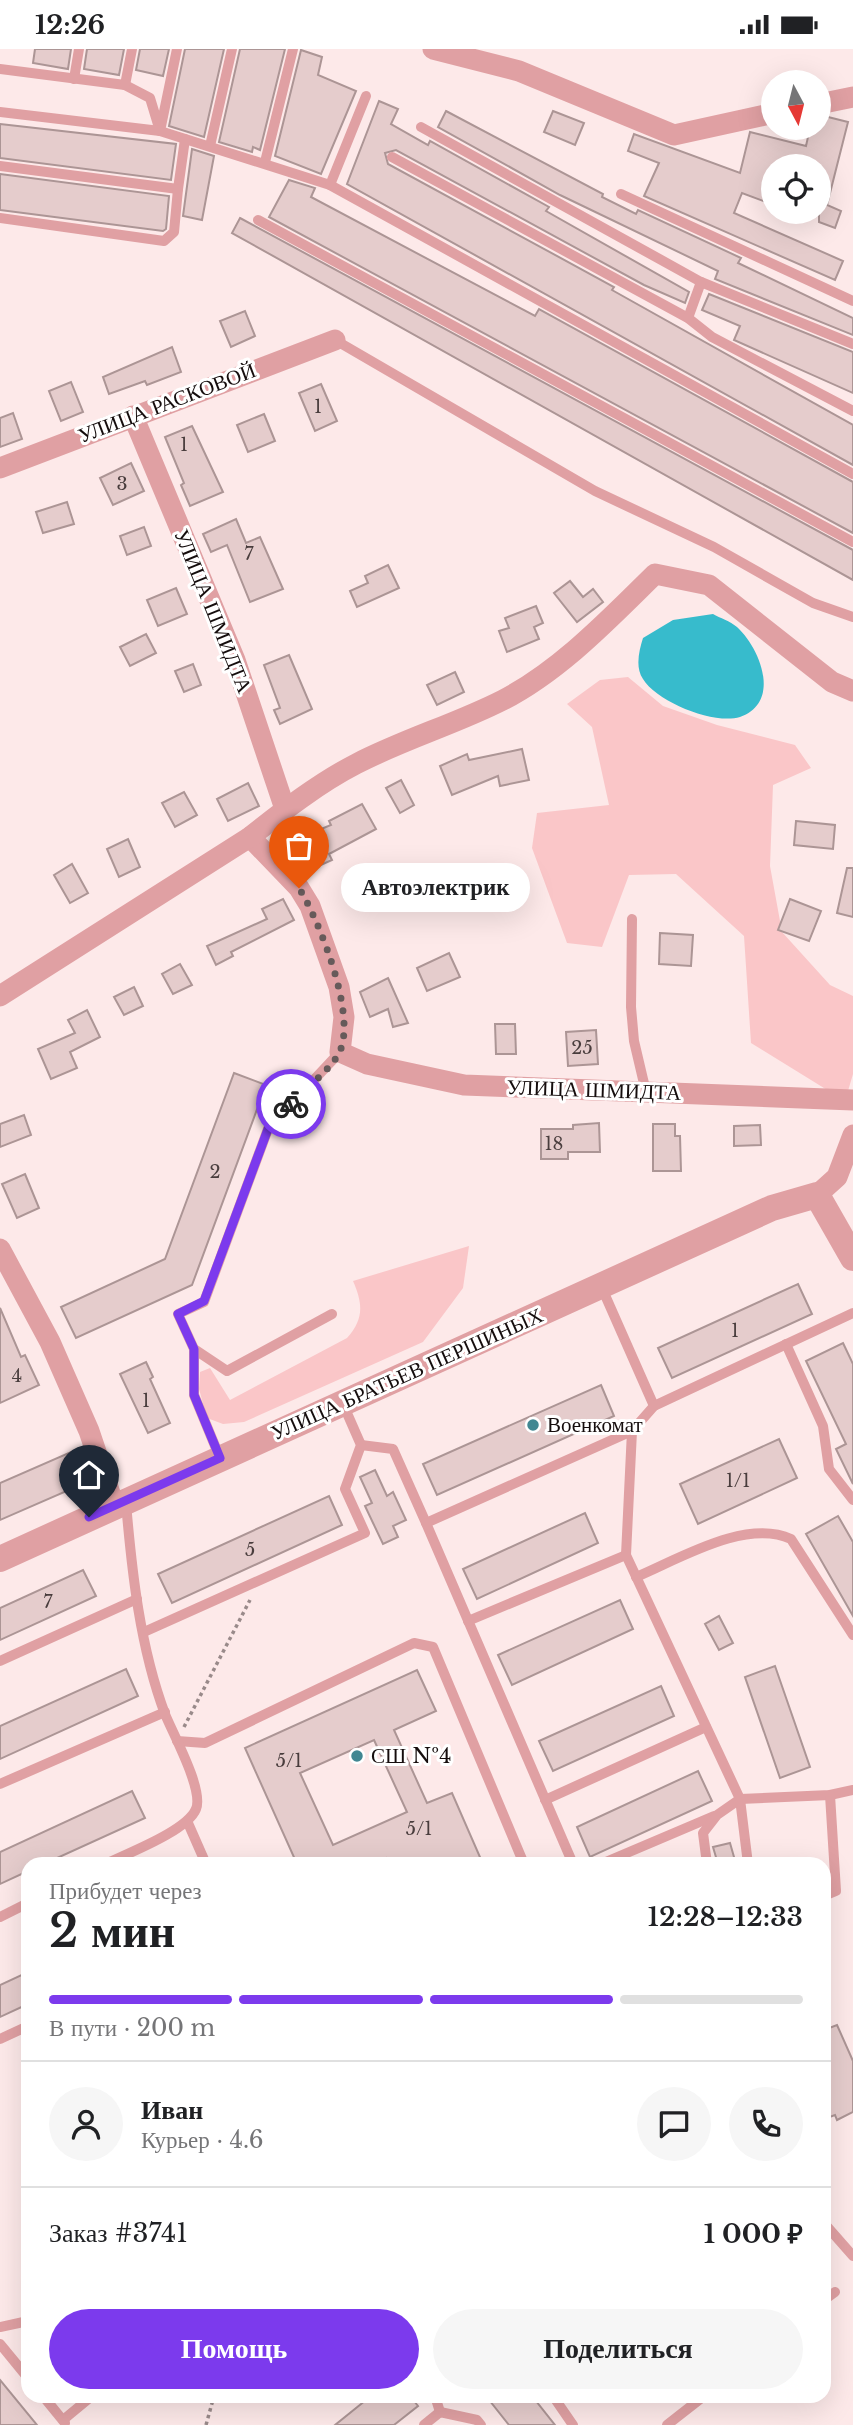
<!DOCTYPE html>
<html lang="ru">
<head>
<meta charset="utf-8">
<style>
  body { margin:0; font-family:"Libre Baskerville",serif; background:#f6f6f6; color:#202124; height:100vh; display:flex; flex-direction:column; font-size:26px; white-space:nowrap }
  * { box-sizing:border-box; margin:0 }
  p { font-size:23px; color:#757577 }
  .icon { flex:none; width:38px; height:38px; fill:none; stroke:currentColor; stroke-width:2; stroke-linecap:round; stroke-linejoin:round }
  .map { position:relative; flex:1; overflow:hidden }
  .drawer { position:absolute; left:21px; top:1808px; width:810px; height:546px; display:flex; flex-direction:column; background:#fff; border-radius:21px; box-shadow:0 7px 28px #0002 }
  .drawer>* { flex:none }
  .needle { width:46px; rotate:173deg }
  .fabs { position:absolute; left:761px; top:21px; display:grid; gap:14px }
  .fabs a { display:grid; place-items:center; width:70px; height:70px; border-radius:50%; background:#fff; box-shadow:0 7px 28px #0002; font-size:35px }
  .pin { position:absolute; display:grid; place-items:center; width:60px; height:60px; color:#fff; margin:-72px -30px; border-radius:50% 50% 50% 0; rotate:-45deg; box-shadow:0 0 7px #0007 }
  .pin .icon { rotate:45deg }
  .courier { position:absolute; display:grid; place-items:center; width:70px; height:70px; margin:-35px; border:5px solid #7c3aed; border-radius:50%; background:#fff; color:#222; box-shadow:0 2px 9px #0007 }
  .bubble { position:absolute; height:49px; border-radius:24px; background:#fff; box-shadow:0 7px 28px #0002; font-size:23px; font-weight:600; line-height:49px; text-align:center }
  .head em { font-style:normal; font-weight:600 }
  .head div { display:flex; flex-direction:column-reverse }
  .head { display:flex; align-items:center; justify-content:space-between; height:119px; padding:0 28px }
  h1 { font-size:46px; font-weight:600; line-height:52px }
  .bar { display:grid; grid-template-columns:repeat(4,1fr); gap:10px 7px; align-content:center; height:84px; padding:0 28px }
  .bar i { height:9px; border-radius:5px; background:#e0e0e0 }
  .bar .on { background:#7c3aed }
  .bar p { grid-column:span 4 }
  .line { display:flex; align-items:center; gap:18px; padding:0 28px; border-top:2px solid #e0e0e0 }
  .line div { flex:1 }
  .round { display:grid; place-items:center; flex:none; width:74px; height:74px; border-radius:37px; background:#f6f6f6 }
  .primary-button { display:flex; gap:14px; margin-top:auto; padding:14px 28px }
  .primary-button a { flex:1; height:80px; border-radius:42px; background:#7c3aed; color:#fff; font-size:28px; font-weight:600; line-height:80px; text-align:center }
  .primary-button a+a { background:#f6f6f6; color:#202124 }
  .status { display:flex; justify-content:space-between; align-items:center; height:49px; padding:0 35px; background:#fff; direction:ltr }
  .status svg { height:19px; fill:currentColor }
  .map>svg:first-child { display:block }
  .green { fill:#fac6c8 }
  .water { fill:#37bbcc }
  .building { fill:#e5cccc; stroke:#ac9595; stroke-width:2; fill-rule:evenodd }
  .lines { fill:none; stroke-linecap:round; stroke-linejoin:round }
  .path { stroke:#998a8a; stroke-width:3.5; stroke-dasharray:3.5 3.5; stroke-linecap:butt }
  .service { stroke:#e0a0a3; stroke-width:10 }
  .minor { stroke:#e0a0a3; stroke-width:21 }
  .tertiary { stroke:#e0a0a3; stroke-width:26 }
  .done { stroke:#665a5a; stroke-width:7; stroke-dasharray:0 12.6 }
  .route { stroke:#7c3aed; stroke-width:9 }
  .poi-dot { fill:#418792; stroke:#fff; stroke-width:2.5 }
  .labels { text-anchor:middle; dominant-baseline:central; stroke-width:6; stroke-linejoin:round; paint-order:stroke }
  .number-label { font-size:18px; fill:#493d3d }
  .street-label { font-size:21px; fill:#150d0d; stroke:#fff }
  .poi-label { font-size:21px; fill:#150d0d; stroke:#fff; text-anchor:start }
</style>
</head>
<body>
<div class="status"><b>12:26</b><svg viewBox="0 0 49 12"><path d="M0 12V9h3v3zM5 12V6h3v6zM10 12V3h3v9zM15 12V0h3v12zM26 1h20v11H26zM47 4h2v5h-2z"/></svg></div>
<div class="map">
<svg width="853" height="2376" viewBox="0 0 853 2376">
  <rect width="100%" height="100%" fill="#fde9e9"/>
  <!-- green -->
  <g class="green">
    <path d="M628,628l35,29 54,19 78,20 16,23 -38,17 -3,81 12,66 48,53 23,11v78l-8,27 -94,-58 -7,-107 -68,-62 -47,1 -27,72 -35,-4 -35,-95 5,-35 72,-8 -17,-78 -25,-23 33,-24z"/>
    <path d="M469,1197l-6,42 -40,54 -179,80 -21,2 -16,-6 -8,-29 1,-17 10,-4 20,32 117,-62c17,-19 16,-34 6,-57z"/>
  </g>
  <!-- water -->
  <path class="water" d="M713,565c7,4 17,7 24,13 23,21 45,75 3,90 -26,8 -83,-15 -97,-38 -8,-12 -4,-28 0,-41l30,-18z"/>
  <!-- building -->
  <g class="building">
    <path d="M35,0h36l-3,20 -35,-6z"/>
    <path d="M87,0h37l-5,26 -35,-6z"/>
    <path d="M140,0h29l-6,27 -27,-6z"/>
    <path d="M185,0h39l-20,88 -35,-11z"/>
    <path d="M240,0h45l-25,101 -7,-3 -1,5 -33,-10z"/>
    <path d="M301,1l21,7 -4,18 38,16 -35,83 -46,-18z"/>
    <path d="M379,52l19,8 -7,15 37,21 2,-4 119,66 -3,4 143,81 -4,11 -41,-18 -248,-135 -11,3 3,11 226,123 -2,3 241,135v40l-506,-281z"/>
    <path d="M446,62l157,83 -1,3 34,17 2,-4 103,48 -3,5 115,55v17l-138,-56 3,-8 -158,-76 -122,-68z"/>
    <path d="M553,62l31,12 -9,22 -31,-13z"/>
    <path d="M824,67l24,6 -21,83 14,6 -6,17 -16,-6v-56h-45v39l-32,-12 -8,20 109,48 -8,19 -191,-84 15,-33 -31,-12 6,-17 106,39 10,-41 56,14 4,-18h9v-11z"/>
    <path d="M0,75l176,20 -5,36 -171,-22z"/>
    <path d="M192,100l22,7 -12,64 -19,-4z"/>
    <path d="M0,125l169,22 -3,33 -3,2 -163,-21z"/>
    <path d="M289,131l26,8 -4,9 224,119 4,-7 314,173v51l-584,-316z"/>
    <path d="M240,169l613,332v30l-621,-347z"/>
    <path d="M709,245l144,58v41l-119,-53 6,-14 -38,-16z"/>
    <path d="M245,262l10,25 -24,11 -11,-26z"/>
    <path d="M172,298l9,25 -34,13 -2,-4 -36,13 -6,-17z"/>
    <path d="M71,333l12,30 -22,9 -12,-30z"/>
    <path d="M321,335l16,37 -22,10 -16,-38z"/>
    <path d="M13,364l9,26 -22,8v-29z"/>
    <path d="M264,365l11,27 -27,11 -11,-27z"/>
    <path d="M192,377l31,66 -33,14 -9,-21 3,-2 -19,-46z"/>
    <path d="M131,414l13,28 -31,14 -13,-27z"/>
    <path d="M67,453l7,22 -31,9 -7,-21z"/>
    <path d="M236,470l10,24 14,-6 23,52 -33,13 -23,-57 -16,7 -8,-18z"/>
    <path d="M144,478l7,19 -24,9 -7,-19z"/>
    <path d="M388,516l11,23 -42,19 -7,-16 18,-8 -3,-7z"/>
    <path d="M570,532l13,16 10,-8 10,13 -26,20 -23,-29z"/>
    <path d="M176,539l11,26 -29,12 -11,-26z"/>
    <path d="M536,557l7,17 -9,4 5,12 -32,13 -8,-21 10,-3 -4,-10z"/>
    <path d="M146,585l10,19 -26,13 -10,-19z"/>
    <path d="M289,606l23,54 -32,15 -6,-14 6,-2 -16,-43z"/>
    <path d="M193,615l8,21 -17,7 -9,-21z"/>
    <path d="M455,623l9,20 -27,13 -10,-20z"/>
    <path d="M522,700l7,31 -29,6 -2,-10 -46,19 -12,-29 27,-12 2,6z"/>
    <path d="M401,731l13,25 -14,8 -14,-25z"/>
    <path d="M248,734l11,23 -31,15 -11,-22z"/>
    <path d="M184,743l13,23 -22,12 -13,-24z"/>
    <path d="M362,755l14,25 -47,25 3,6 -20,9 -13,-31 32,-13 -2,-4z"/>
    <path d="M796,772l39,4 -2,24 -39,-4z"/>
    <path d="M128,790l12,28 -21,10 -12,-28z"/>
    <path d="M72,815l16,29 -18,10 -16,-28z"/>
    <path d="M847,819h6v49l-16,-4z"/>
    <path d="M283,850l11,21 -63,32 2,4 -17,9 -9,-19 60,-27 -5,-10z"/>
    <path d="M790,850l31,12 -12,30 -31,-11z"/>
    <path d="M660,884l33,2 -2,31 -32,-2z"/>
    <path d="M449,904l11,24 -33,14 -10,-23z"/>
    <path d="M180,915l12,21 -19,9 -11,-20z"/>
    <path d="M388,929l20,45 -15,4 -5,-18 -18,8 -10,-25z"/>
    <path d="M134,938l9,19 -19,9 -10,-18z"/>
    <path d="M87,961l13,27 -30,15 7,16 -26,11 -13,-30 37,-16 -7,-13z"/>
    <path d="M495,975h20l1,30h-20z"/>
    <path d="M596,981l2,34 -30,2 -2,-34z"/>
    <path d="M234,1024l32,12 -74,200 -116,53 -15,-31 104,-48z"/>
    <path d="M24,1066l7,20 -31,12v-23z"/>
    <path d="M599,1074l1,29h-32v7h-27v-30h32v-4z"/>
    <path d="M653,1075h22v12h5l1,35h-28z"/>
    <path d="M760,1076l1,20 -27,1v-20z"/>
    <path d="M25,1125l14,34 -22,10 -15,-34z"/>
    <path d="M798,1235l14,30 -140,64 -14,-30z"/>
    <path d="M0,1259l21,49 4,-2 14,30 -39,18z"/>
    <path d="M843,1294l10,21v120l-17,-35 10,-5 -40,-83z"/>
    <path d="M146,1313l7,15 -3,2 20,44 -22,10 -28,-59z"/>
    <path d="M601,1336l13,31 -177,79 -14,-31z"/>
    <path d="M779,1390l18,39 -99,46 -18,-40z"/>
    <path d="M71,1403l14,31 -85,37v-37z"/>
    <path d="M375,1421l12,26 6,-4 13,28 -13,6 5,11 -15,7 -18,-38 7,-3 -12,-26z"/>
    <path d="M329,1447l13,29 -170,78 -14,-29z"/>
    <path d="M585,1464l13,30 -121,56 -14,-30z"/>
    <path d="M838,1467l15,26v74l-47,-82z"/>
    <path d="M83,1521l13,26 -96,44v-32z"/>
    <path d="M620,1551l13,29 -121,56 -14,-30z"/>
    <path d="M719,1567l14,27 -14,7 -14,-26z"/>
    <path d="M775,1617l35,101 -30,11 -35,-101z"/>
    <path d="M126,1620l12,27 -138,63v-33z"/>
    <path d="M417,1621l19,41 -42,19 33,73 25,-10 31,71h-94l-3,-6 -12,6h-77l-52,-116zM374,1691l33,72 -74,33 -33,-72z"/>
    <path d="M661,1637l13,30 -121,55 -14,-30z"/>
    <path d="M698,1722l14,30 -122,56 -13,-30z"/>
    <path d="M132,1742l13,27 -101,46h-16v7l-28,13v-32z"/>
    <path d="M730,1794l6,21h-18l-5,-17z"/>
    <path d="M28,1923v32l-28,13v-32z"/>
    <path d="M837,1976l16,36v51l-16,8 -2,-5 -11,4v-89z"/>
    <path d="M0,2331l37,45h-37z"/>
    <path d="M371,2347h39l8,10 -24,19h-59z"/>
    <path d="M486,2347h46l23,29h-46z"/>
  </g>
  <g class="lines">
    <!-- path -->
    <g class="path">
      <path d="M184,1678l66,-127"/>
      <path d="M206,2376l8,-29"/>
    </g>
    <!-- service -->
    <g class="service">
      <path d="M0,20l125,16 25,13 10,33 17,-82"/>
      <path d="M74,30l5,-30"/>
      <path d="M125,36l7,-36"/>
      <path d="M0,63l160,19 170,54 523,289"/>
      <path d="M421,78l280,155 152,62"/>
      <path d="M210,97l22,-97"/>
      <path d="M392,108l296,161 24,19 141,74"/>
      <path d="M265,113l28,-113"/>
      <path d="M0,117l178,23 7,-50"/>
      <path d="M330,136l36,-89"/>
      <path d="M621,145l232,107"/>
      <path d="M0,169l164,23 10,-9 4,-43"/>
      <path d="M258,171l595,322"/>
      <path d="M688,269l13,-36"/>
      <path d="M335,291l260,151 119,56 99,56 40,14"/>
      <path d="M632,870l-1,88 3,34 12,51"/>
      <path d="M601,1237l53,120"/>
      <path d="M332,1265l-105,57 -33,-22 -16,-35 26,-12 64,-173 72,-77"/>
      <path d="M786,1295l37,82 6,43 24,31"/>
      <path d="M194,1300v46l26,63"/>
      <path d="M361,1396l32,4 33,74 206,-92"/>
      <path d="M426,1474l147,341"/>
      <path d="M636,1528c43,-18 110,-59 155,-38l62,96"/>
      <path d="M468,1572l158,-66"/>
      <path d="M144,1583l221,-99 -20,-44 16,-44 -18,-41"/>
      <path d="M0,1612l137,-62"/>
      <path d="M177,1692l28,2 209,-100 19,4 91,217"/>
      <path d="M0,1735l165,-72"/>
      <path d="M545,1751l161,-73"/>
      <path d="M188,1774l18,41"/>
      <path d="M106,1815c22,-11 81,-33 90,-55 8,-19 -23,-75 -31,-95 -25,-67 -33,-141 -39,-211"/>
      <path d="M601,1815l113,-48"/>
      <path d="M707,1815l-4,-31 14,-18 23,-16 90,-4 23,-5"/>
      <path d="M748,1815l-8,-65 -114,-244 6,-124 22,-25 199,-93"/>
      <path d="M824,1847l12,-5 -6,-96"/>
      <path d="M0,1868l28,-14"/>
      <path d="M0,1990l28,-13"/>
      <path d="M824,2174l29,33"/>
      <path d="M824,2251l11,-8"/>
      <path d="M0,2278l28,-6"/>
      <path d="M0,2295l28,34"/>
      <path d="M43,2347l22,27"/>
      <path d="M435,2347l5,16"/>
      <path d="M553,2347l20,29"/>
      <path d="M63,2371l29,-24"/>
      <path d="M424,2376l16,-13 37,8 4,5"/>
      <path d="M667,2376l37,-29"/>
    </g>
    <!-- minor -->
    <g class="minor">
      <path d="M433,0l86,22 155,64 100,-22"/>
      <path d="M819,55l34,-7"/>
      <path d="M133,367l102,244 50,149"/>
      <path d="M0,419l335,-128"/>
      <path d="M250,788l49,51 11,18 29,81 5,30 -4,35 27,12 97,21 389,15"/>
      <path d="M0,947l250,-159c33,-26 69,-54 106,-73 48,-25 100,-40 147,-64 58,-30 106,-81 152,-126l54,11 123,97 21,9"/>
      <path d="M817,1146l20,-18 16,-42"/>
      <path d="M0,1200l50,93 39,89 25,74"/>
    </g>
    <!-- tertiary -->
    <path class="tertiary" d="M0,1510l772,-351 45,-13 36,63"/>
  </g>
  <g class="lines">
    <!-- done -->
    <path class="done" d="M291,1055c13,-14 40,-35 48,-51 19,-36 -20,-133 -40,-165"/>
    <!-- route -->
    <path class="route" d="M89,1468l131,-59 -26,-63v-46l-16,-35 26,-13 64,-172 23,-25"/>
  </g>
  <!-- markers -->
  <g class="poi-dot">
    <circle cx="533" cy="1376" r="7"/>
    <circle cx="357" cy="1707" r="7"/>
  </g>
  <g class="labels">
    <!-- number labels -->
    <g class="number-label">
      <text x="318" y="358">1</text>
      <text x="184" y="396">1</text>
      <text x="122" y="435">3</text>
      <text x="249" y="505">7</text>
      <text x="582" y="999">25</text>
      <text x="554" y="1095">18</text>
      <text x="215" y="1123">2</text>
      <text x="735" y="1282">1</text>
      <text x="17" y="1327">4</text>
      <text x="146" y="1352">1</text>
      <text x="738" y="1432">1/1</text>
      <text x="250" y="1501">5</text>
      <text x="48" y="1553">7</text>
      <text x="289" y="1712">5/1</text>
      <text x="419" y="1780">5/1</text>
    </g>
    <!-- street labels -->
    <g class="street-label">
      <text transform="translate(167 354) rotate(-21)">УЛИЦА РАСКОВОЙ</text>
      <text transform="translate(213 562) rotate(68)">УЛИЦА ШМИДТА</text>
      <text transform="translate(594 1041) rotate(2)">УЛИЦА ШМИДТА</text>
      <text transform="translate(407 1325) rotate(-24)">УЛИЦА БРАТЬЕВ ПЕРШИНЫХ</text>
    </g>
    <!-- poi labels -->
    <g class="poi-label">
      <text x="547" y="1376">Военкомат</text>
      <text x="371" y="1707">СШ №4</text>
    </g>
  </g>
</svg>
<div class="fabs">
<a><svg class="needle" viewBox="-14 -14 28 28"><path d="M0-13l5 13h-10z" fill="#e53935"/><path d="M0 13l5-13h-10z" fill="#757577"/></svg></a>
<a><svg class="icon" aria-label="locate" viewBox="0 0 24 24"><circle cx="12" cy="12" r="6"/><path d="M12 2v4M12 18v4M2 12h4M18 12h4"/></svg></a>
</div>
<div class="pin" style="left:299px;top:839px;background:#ea580c"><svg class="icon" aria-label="bag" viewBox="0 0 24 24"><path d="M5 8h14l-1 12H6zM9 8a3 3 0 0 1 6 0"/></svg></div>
<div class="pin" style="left:89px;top:1468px;background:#1f2937"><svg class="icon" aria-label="home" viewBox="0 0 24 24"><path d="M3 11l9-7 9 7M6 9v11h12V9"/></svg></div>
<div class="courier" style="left:291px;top:1055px"><svg class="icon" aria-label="bike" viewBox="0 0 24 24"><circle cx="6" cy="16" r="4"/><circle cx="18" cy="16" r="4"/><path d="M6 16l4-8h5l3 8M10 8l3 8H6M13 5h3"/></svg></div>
<div class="bubble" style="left:341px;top:814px;width:189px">Автоэлектрик</div>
<section class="drawer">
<div class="head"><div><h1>2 мин</h1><p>Прибудет через</p></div><em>12:28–12:33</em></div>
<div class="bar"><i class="on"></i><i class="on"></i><i class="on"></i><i></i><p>В пути · 200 m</p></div>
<div class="line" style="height:126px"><a class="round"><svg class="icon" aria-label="person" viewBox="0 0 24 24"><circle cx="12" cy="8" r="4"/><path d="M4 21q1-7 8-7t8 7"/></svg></a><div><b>Иван</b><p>Курьер · 4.6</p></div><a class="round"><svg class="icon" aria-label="chat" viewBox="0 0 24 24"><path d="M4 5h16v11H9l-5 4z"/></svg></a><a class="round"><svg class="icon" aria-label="phone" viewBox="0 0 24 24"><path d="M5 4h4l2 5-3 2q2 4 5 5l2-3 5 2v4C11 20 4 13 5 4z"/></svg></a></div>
<div class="line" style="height:91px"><div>Заказ #3741</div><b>1 000 ₽</b></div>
<div class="primary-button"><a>Помощь</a><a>Поделиться</a></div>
</section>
</div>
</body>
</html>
